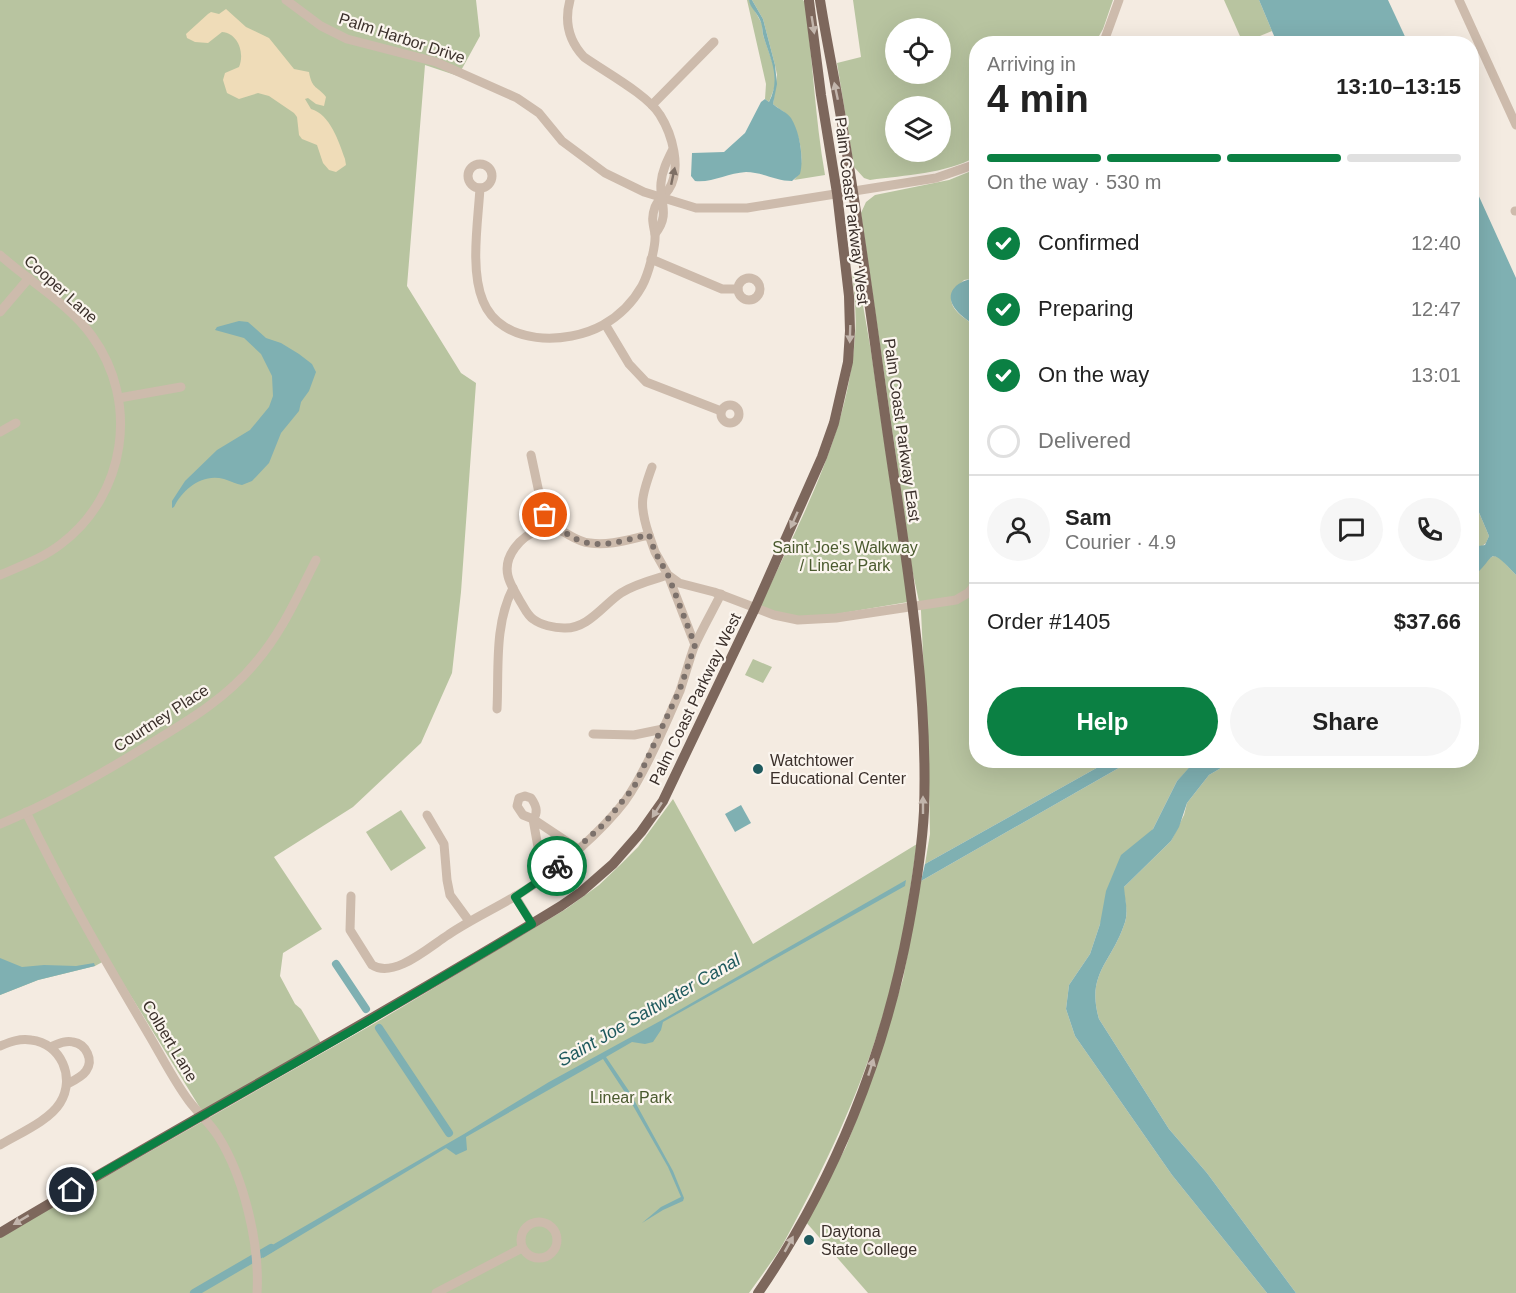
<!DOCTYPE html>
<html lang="en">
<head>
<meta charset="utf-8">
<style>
  body { margin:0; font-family:Helvetica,sans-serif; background:#f6f6f6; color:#222; height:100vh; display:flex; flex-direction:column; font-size:22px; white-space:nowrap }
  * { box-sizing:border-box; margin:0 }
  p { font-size:20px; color:#767676 }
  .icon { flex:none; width:33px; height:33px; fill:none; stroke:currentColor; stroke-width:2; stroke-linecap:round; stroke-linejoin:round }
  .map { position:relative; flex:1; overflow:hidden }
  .panel { position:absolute; left:969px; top:36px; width:510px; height:732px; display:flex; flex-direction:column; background:#fff; border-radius:24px; box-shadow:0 6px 24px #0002 }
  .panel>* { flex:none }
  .buttons { position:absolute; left:885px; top:18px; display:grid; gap:12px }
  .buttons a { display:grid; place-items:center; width:66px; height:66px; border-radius:50%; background:#fff; box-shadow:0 6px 24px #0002; font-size:30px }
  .pin { position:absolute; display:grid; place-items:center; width:51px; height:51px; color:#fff; margin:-26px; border:3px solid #fff; border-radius:50%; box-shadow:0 2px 6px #0007 }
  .courier { position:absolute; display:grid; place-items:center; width:60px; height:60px; margin:-30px; border:4px solid #0b8043; border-radius:50%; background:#fff; color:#222; box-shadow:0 2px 8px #0007 }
  .summary em { font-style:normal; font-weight:600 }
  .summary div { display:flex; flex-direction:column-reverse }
  .summary { display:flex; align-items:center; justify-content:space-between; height:102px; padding:0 18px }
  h1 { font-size:39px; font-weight:600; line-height:45px }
  .bar { display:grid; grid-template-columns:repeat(4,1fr); gap:9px 6px; align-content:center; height:72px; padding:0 18px }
  .bar i { height:8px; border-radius:4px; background:#e0e0e0 }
  .bar .on { background:#0b8043 }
  .bar p { grid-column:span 4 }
  .line { display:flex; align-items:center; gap:15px; padding:0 18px; border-top:2px solid #e0e0e0 }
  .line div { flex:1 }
  .round { display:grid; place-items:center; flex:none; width:63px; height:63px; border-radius:32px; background:#f6f6f6 }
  ol { padding:0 18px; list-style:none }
  li { display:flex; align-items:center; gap:18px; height:66px }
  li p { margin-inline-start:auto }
  li .icon { padding:6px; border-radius:50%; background:#0b8043; color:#fff; stroke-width:4 }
  li:last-child { color:#767676 }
  li i { width:33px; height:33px; border:3px solid #e0e0e0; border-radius:50% }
  .action { display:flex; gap:12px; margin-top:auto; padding:12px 18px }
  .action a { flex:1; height:69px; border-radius:36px; background:#0b8043; color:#fff; font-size:24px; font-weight:600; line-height:69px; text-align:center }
  .action a+a { background:#f6f6f6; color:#222 }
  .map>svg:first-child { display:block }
  .green { fill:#b8c4a0; fill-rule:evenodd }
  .sand { fill:#efdcb8 }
  .water { fill:#7fb0b2 }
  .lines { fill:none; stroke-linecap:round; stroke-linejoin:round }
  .canal { stroke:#7fb0b2; stroke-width:8 }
  .minor { stroke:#cdbbac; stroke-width:9 }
  .major { stroke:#7d675c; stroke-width:10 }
  .oneway { fill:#c2b5ac }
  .oneway2 { fill:#7d6f65 }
  .done { stroke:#7c716b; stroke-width:6; stroke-dasharray:0 10.8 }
  .route { stroke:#0b8043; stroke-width:8 }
  .poi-dot { fill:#1f5a5e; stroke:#fbf5ee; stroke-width:2 }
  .labels { text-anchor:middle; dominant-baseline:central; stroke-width:4.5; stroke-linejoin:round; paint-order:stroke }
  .street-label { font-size:16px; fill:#3b302b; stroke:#fbf5ee }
  .park-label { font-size:16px; fill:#4a5a2e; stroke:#fbf5ee }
  .poi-label { font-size:16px; fill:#3b302b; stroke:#fbf5ee; text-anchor:start }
  .water-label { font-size:18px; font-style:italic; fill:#1f5a5e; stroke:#fbf5ee }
</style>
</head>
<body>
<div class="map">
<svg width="1516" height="1293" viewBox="0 0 1516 1293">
  <rect width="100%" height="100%" fill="#f4ebe1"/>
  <!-- green -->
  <g class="green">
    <path d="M0,0h476l4,36 -22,40 -33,-11 -18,221 54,87 15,10 -15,209 -9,81 -31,70 -68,64 -79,50 48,72 -39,24 -3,23 15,28 6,5 20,34 -119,68 -94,-152 -13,7 -57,14 -38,15z"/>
    <path d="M747,0h2l13,24 1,11 12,35v16l-6,16 -4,-3 1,-15z"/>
    <path d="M752,0h51l2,3c8,58 10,115 20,172l-31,5c14,-14 6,-49 -6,-64 -4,-5 -11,-8 -15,-12l4,-29 -2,-10 -12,-46z"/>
    <path d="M853,0h260l-10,29 -8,14 -119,1v113c-32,17 -70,18 -106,23l-6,-2 -10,-11 -17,-104 24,-6zM896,28h44v46h-44zM896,106h44v46h-44z"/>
    <path d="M1224,0h35l13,31 -29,12z"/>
    <path d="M976,169v109l-12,2c-4,4 -11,11 -12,16 -4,14 16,24 24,30v434l133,1 -184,103 5,-30 -1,-52 -8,-171 -9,-42 -51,-356 5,-11 9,-7 74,-15z"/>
    <path d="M857,271l14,80 37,251 -89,15 -21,1 -38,-11c41,-89 88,-172 95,-271 2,-21 -1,-43 -3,-64z"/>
    <path d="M1472,496l17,40 -3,7 -5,4h-9z"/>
    <path d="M1494,556l5,1 17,18v718h-220l-89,-120 -38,-44 -70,-110c-13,-45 12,-56 25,-94 5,-11 1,-25 -1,-37l48,-47 13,-26 3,-12 22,-28 24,-14 239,-1v-183l17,-19z"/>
    <path d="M753,659l19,8 -9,16 -18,-8z"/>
    <path d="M1131,761h65l-19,20 -24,48 -53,95 -10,30 -21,31 -3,24 9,27 97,139 95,118h-399l-63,-72 41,-74 27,-71 30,-97 18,-98z"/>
    <path d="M673,799l80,145 164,-100c-6,36 -10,73 -18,108 -21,103 -66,201 -116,292 -10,17 -23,33 -34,49h-749v-56l382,-218 184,-110 33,-24 21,-20 18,-18z"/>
    <path d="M401,810l25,38 -35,23 -25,-39z"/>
  </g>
  <!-- sand -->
  <path class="sand" d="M226,9l20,18 23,11 25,31 15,3c3,18 9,14 17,25l-2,9 -8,-2 -8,-6 -3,1 6,10c19,5 28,33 34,50l1,6 -10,7 -7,-2 -6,-7 -6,-18 -15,-6 -3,-4 -2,-18 -3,-4 -25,-17 -11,-3 -19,6 -12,-6 -4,-13 2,-7 14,-6c6,-14 -1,-34 -17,-35l-14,11 -13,-1 -8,-4 -1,-4 22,-20 3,-2 8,2z"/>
  <!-- water -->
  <g class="water">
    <path d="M749,0h3l11,19 12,46 2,19 -4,20c5,5 14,8 18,14 9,14 13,41 9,56l-8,7c-16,0 -30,-9 -46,-9 -18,1 -34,11 -51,9l-4,-5 1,-23 32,-1 21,-19 16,-31 4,-3 4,3c12,-23 2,-42 -5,-64 -2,-6 -1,-12 -4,-18 -3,-8 -10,-12 -11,-20z"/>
    <path d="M1259,0h129l20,43h-131z"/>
    <path d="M1472,181l44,97v297c-31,-33 -19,-16 -44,2v-30l13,-2 4,-9 -17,-40z"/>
    <path d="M976,278v48c-6,-4 -14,-9 -19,-15 -16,-19 2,-31 19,-33z"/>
    <path d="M239,321l9,1 18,16 15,5 18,11 13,10 4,8 -7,19 -8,11 -2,9 -18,22 -12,30 -17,18 -10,4c-6,-1 -11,-4 -18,-6 -22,-6 -41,10 -50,28l-2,1v-7l13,-20 32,-31 33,-20 19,-23 4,-11 -1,-20 -11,-22 -17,-16 -29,-8 2,-3z"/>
    <path d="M1196,760l37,1 -24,14 -22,28 -8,24 -8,14 -47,46c1,13 5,26 0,38 -13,38 -38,49 -25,94l70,110 38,44 89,120h-29l-95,-118 -97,-139 -9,-27 3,-24 21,-31 10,-30 6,-33 15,-36 32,-26 24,-48z"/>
    <path d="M1109,761h22l-210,120 4,-17z"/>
    <path d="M741,805l10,18 -16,9 -10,-18z"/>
    <path d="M906,880l-1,6 -242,136 -2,8 -8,12 -8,2 -13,-2 -26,15 23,34 44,80 11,27 -1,3 -20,9 -21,13 19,-16 20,-10 -13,-30 -40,-70 -25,-38 -137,78 1,13 -11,5 -10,-7 -183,110 -1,-7 202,-117 85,-52 113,-62z"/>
    <path d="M0,958l22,9 22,-2 32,1 18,-3 1,3 -57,14 -38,15z"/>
  </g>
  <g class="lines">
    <!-- canal -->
    <g class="canal">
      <path d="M336,964l30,45"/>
      <path d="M379,1028l70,105"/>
      <path d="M194,1293l77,-45"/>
    </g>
    <!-- minor -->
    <g class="minor">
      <path d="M286,0l35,26 26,13 89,23 81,36 22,15 23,28 43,32 39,19 52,16h51l189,-30 40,-14"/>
      <path d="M1459,0l57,125"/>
      <path d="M1103,44l16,-44"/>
      <path d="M652,105l62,-63"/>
      <circle cx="480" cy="176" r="12"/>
      <path d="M480,188c-2,34 -10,82 3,113 18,45 84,44 120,24 16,-9 30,-23 39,-39 6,-11 14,-39 13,-52 -2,-11 -4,-16 0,-27 3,-7 10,-12 14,-18 13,-21 3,-55 -9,-74 -12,-20 -55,-43 -76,-58 -15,-16 -20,-35 -14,-57"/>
      <path d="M1515,211h1"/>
      <path d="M655,234c16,-20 4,-32 6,-51 1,-12 6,-22 11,-32"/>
      <path d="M0,255c30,27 68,48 92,81 48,66 34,159 -31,208 -18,14 -40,22 -61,31"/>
      <path d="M651,259l71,30h16"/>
      <circle cx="749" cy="289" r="11"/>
      <path d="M0,312l29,-34"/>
      <path d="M605,324l24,40 17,18 75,29"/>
      <path d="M119,398l62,-11"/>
      <circle cx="730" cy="414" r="9"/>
      <path d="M0,432l16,-9"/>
      <path d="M531,455l10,47 9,26"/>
      <path d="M649,535c-10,-30 -8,-38 3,-68"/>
      <path d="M695,645l-27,-70 -13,-23 -6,-17c-19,4 -40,11 -59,8 -21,-2 -28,-21 -51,-13 -18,6 -36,26 -31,46 2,9 8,17 12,25 4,6 7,14 13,18 8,6 21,9 31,9 24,1 39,-23 57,-35 14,-9 31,-13 47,-18l11,8 35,9 60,23 24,5 38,-2 120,-18 12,-7 8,-9"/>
      <path d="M497,709c2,-40 -3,-84 16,-121"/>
      <path d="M593,734l41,1 29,-6"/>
      <path d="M525,796l6,2c5,7 8,14 2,21l-10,-4 -6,-9 2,-8z"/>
      <path d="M26,812c37,77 80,150 123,223 13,22 25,46 40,66 9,12 21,22 29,35 26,41 42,109 39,157"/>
      <path d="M427,815l17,29 3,36 3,15 19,26"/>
      <path d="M0,824c51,-21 98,-48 145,-77 41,-25 80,-47 111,-85 26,-30 42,-67 60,-102"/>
      <path d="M540,880l-1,-27 -6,-34 45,30"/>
      <path d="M351,896l-1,34 22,35c22,14 57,-18 76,-30 25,-17 53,-29 79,-46 32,-20 75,-58 98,-88 20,-28 41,-78 55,-110 5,-15 9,-30 14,-44 8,-18 18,-35 27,-53"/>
      <path d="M515,896l17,28"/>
      <path d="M0,1046c10,-4 20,-8 31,-6 30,3 45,38 29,63 -11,18 -42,31 -60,42"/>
      <path d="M50,1047c8,-3 15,-7 23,-5 13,2 21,18 13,29 -4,6 -13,10 -19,13"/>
      <circle cx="539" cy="1240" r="18"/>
      <path d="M436,1293l86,-45"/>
    </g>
    <!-- major -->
    <g class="major">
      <path d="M0,1233c186,-111 377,-214 561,-327l20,-14 32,-28 28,-32 22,-31 92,-193 67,-151 12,-34 14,-61 2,-31 -1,-35 -12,-103 -16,-98 -12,-94"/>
      <path d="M758,1293c76,-110 127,-238 151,-369 7,-38 13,-75 15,-113 4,-115 -14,-228 -31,-341 -18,-119 -32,-239 -53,-358 -6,-37 -14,-74 -20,-112"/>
    </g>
  </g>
  <!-- one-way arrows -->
  <defs><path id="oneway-solid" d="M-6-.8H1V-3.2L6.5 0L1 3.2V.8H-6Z" transform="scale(1.5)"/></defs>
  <g class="oneway">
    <use href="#oneway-solid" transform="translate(813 25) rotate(81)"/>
    <use href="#oneway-solid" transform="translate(836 91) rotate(-102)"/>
    <use href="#oneway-solid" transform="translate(850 334) rotate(92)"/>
    <use href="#oneway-solid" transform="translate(794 520) rotate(114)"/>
    <use href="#oneway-solid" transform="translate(923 805) rotate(-90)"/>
    <use href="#oneway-solid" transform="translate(657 810) rotate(123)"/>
    <use href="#oneway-solid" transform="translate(871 1067) rotate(-72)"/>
    <use href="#oneway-solid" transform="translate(21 1220) rotate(149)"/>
    <use href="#oneway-solid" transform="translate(789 1244) rotate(-61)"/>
  </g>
  <use class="oneway2" href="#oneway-solid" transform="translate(673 176) rotate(-78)"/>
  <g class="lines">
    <!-- done -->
    <path class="done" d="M545,515l5,13c13,0 21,11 34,14 20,6 44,-3 65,-7l6,17 13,23 27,70 -15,44 -46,98 -31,38 -46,41"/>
    <!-- route -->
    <path class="route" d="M72,1190l281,-160 179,-106 -17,-27 25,-17 17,-14"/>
  </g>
  <!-- markers -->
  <g class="poi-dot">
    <circle cx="758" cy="769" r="6"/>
    <circle cx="809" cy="1240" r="6"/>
  </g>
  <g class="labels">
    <!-- street labels -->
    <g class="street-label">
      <text transform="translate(402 38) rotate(18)">Palm Harbor Drive</text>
      <text transform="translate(852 211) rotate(83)">Palm Coast Parkway West</text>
      <text transform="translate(61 289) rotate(42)">Cooper Lane</text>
      <text transform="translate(902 430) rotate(82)">Palm Coast Parkway East</text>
      <text transform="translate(695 699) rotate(-64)">Palm Coast Parkway West</text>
      <text transform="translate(161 718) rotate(-33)">Courtney Place</text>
      <text transform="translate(170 1041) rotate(59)">Colbert Lane</text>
    </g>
    <!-- park labels -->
    <g class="park-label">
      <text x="845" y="547">Saint Joe's Walkway<tspan x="845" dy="18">/ Linear Park</tspan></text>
      <text x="631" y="1097">Linear Park</text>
    </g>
    <!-- poi labels -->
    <g class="poi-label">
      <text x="770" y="760">Watchtower<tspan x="770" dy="18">Educational Center</tspan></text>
      <text x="821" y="1231">Daytona<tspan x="821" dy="18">State College</tspan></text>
    </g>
    <!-- water labels -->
    <g class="water-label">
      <text transform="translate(649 1010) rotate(-30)">Saint Joe Saltwater Canal</text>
    </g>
  </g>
</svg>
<div class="buttons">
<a><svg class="icon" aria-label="locate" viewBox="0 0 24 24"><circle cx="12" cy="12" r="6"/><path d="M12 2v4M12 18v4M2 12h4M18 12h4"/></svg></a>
<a><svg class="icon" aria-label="layers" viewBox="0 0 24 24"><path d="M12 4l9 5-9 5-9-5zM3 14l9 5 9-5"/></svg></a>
</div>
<div class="pin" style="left:545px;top:515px;background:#ea580c"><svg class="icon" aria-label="bag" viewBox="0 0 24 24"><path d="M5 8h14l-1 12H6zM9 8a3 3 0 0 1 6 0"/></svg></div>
<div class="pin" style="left:72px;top:1190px;background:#1f2937"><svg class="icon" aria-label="home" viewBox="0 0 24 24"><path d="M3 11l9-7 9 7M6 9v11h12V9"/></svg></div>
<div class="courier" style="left:557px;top:866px"><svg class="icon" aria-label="bike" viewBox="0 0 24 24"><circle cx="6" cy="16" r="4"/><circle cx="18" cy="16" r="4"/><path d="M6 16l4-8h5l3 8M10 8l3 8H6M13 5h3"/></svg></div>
<section class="panel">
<div class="summary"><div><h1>4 min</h1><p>Arriving in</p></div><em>13:10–13:15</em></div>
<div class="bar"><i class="on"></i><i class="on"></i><i class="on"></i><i></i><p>On the way · 530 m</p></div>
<ol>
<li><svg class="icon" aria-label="check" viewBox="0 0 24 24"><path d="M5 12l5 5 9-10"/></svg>Confirmed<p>12:40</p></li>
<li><svg class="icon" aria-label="check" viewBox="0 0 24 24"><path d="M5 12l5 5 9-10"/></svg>Preparing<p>12:47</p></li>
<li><svg class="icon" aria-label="check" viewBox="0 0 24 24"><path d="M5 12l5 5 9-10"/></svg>On the way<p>13:01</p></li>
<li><i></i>Delivered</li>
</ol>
<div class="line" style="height:108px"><a class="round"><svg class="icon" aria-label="person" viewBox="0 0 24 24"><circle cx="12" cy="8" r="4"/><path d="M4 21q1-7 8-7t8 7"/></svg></a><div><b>Sam</b><p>Courier · 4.9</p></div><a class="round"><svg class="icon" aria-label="chat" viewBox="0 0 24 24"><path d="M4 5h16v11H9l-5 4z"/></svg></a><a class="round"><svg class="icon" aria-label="phone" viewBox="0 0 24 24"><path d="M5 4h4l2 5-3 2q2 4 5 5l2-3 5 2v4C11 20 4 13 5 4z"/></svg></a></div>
<div class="line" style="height:78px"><div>Order #1405</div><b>$37.66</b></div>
<div class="action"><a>Help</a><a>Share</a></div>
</section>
</div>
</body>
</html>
